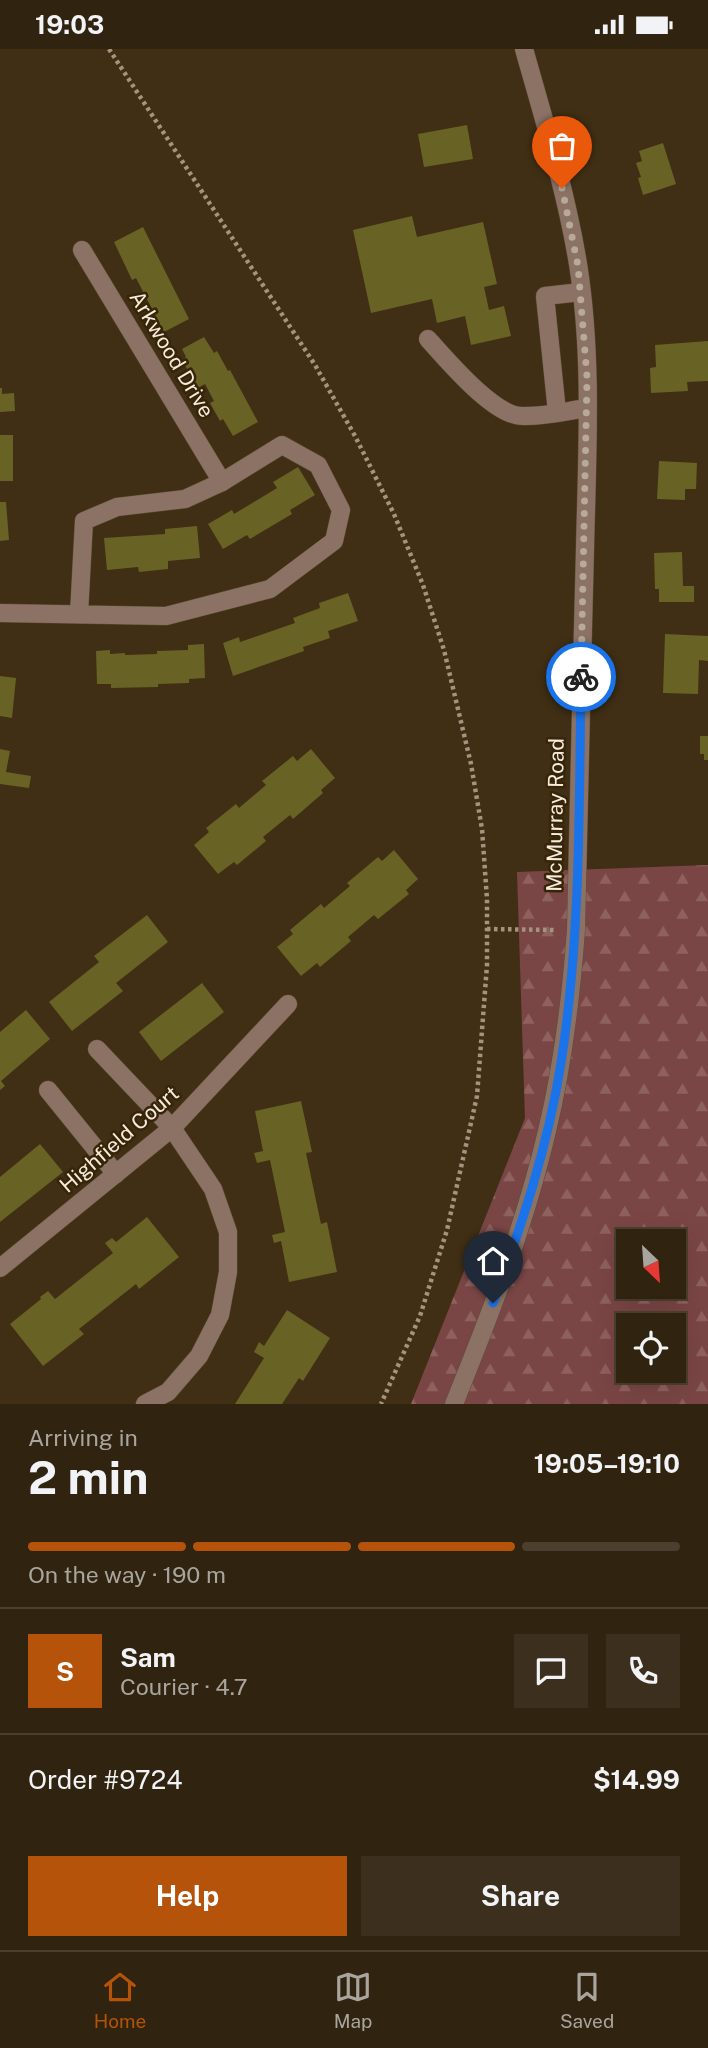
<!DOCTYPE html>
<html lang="en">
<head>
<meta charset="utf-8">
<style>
  body { margin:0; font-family:"Public Sans",sans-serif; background:#3c2f1d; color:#f1f3f6; height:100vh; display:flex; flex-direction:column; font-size:26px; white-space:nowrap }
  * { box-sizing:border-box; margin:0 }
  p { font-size:23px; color:#a8a49e }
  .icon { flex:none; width:38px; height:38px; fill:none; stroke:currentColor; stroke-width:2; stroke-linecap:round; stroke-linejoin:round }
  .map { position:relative; height:1355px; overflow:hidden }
  .drawer { display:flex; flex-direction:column; background:#30230f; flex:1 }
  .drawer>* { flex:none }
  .needle { width:46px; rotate:155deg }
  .fabs { position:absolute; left:616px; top:1180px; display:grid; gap:14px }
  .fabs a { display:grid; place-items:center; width:70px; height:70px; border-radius:0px; background:#30230f; box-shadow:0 7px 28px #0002,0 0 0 2px #4b402f; font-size:35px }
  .pin { position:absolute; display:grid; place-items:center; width:60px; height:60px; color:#fff; margin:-72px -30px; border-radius:50% 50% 50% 0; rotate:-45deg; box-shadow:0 0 7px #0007 }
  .pin .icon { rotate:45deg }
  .courier { position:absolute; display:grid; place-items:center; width:70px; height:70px; margin:-35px; border:5px solid #1a73e8; border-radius:50%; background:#fff; color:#222; box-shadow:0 2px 9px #0007 }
  .headline em { font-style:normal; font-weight:700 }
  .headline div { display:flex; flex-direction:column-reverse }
  .headline { display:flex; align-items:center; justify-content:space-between; height:119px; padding:0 28px }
  h1 { font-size:46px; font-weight:700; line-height:52px }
  .bar { display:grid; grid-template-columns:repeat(4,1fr); gap:10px 7px; align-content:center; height:84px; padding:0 28px }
  .bar i { height:9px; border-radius:5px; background:#4b402f }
  .bar .on { background:#b45309 }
  .bar p { grid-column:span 4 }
  .line { display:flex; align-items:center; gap:18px; padding:0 28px; border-top:2px solid #4b402f }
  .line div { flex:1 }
  .round { display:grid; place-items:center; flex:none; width:74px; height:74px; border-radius:0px; background:#3c2f1d }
  .cta { display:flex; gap:14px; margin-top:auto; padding:14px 28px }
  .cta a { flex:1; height:80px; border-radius:0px; background:#b45309; color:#fff; font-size:28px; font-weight:700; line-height:80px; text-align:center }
  .cta a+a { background:#3c2f1d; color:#f1f3f6 }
  .status { display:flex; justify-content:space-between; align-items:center; height:49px; padding:0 35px; background:#30230f; direction:ltr }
  .status svg { height:19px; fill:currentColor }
  .dock { display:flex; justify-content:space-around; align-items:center; height:98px; border-top:2px solid #4b402f; background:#30230f; font-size:19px; color:#a8a49e }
  .dock a { display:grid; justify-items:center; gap:4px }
  .dock .on { color:#b45309 }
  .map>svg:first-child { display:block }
  .forest { fill:url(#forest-firs); fill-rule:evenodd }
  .building { fill:#686224 }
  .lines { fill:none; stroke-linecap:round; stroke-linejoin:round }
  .minor-casing { stroke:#5d4d34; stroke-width:19 }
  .path { stroke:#a2947f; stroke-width:4.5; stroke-dasharray:3.5 3.5; stroke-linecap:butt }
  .minor { stroke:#8b7265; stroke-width:18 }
  .done { stroke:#b7aa96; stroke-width:7; stroke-dasharray:0 12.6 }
  .route { stroke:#1a73e8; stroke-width:9 }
  .labels { text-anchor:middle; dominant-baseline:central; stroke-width:5; stroke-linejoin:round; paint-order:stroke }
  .street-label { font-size:21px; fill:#f7ecdc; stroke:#362509 }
</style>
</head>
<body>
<div class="status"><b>19:03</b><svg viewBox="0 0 49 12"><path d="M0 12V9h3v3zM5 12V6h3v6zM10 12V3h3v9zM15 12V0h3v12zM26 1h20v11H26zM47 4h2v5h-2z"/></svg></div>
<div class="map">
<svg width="708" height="1355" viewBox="0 0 708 1355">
  <defs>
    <pattern id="forest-firs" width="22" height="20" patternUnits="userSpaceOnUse" patternTransform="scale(1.75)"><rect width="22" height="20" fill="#7a4645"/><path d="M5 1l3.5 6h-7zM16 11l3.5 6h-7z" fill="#8e615f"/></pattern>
  </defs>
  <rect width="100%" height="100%" fill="#402f14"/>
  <!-- forest -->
  <path class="forest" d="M708,816v539h-297l114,-286 -8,-246zM628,1192h46v45h-46zM628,1276h46v45h-46z"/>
  <!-- building -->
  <g class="building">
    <path d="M467,76l6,34 -49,8 -6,-33z"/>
    <path d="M663,94l13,41 -33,11 -5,-17 3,-1 -5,-14 6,-2 -3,-10z"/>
    <path d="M412,167l5,21 66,-15 14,62 -13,3 5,23 15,-4 7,30 -40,9 -6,-29 -28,7 -5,-24 -61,14 -18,-83z"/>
    <path d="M143,178l46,92 -25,13 -28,-54 -4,2 -18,-38z"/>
    <path d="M204,288l10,16 3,-2 11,20 2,-1 28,52 -25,14 -10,-17 -3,2 -10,-18 4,-2 -9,-17 -7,4 -16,-28 4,-3 -4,-8z"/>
    <path d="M708,292v40l-21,1 1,9 -37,2 -1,-25 6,-1 -1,-22z"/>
    <path d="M0,339h2v6l12,-1 1,18 -15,1z"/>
    <rect x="0" y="386" width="13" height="46"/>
    <path d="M659,412l38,2 -1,26h-11v11l-28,-1z"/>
    <path d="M298,418l17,28 -25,15 2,4 -42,25 -3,-4 -24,14 -15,-25 24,-14 2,4 43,-26 -4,-6z"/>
    <path d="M0,453h6l3,38 -9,1z"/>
    <path d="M197,477l3,32 -32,3v8l-29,3 -1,-5 -31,3 -3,-32 61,-4v-5z"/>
    <path d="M682,503l1,34h11v16h-35v-13h-4l-1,-36z"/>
    <path d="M348,544l10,28 -30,10 2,7 -27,9 1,4 -71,25 -10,-33 16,-6 1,5 55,-19 -2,-5 27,-10 -1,-5z"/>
    <path d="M665,585l43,2v25l-9,-1 -1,34 -35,-1z"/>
    <path d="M204,595l1,34 -16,1v4l-31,1v3l-47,1v-4h-14l-1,-33 14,-1v4l15,-1v2l32,-1v-3l31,-1v-5z"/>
    <path d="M0,627l16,2 -4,40 -12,-2z"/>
    <path d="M700,687h8v24h-4v-6h-4z"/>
    <path d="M0,700l10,2 -4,21 25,4 -2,12 -29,-4z"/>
    <path d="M311,700l24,29 -14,12 2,3 -30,26 -3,-4 -27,22 3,4 -29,24 -3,-3 -16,12 -24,-29 15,-13 -3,-4 30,-24 3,4 27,-23 -4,-4 31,-25 4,5z"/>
    <path d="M394,801l24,29 -12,11 3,4 -31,25 -4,-4 -26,22 3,4 -31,26 -3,-4 -16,13 -24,-29 16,-13 -3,-4 31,-26 3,4 26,-22 -3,-3 31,-26 4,4z"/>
    <path d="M147,866l21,27 -52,41 7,8 -51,40 -23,-29 50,-40 -5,-6z"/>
    <path d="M202,934l22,29 -63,49 -22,-29z"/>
    <path d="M26,961l24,29 -49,42 4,5 -5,4v-58z"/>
    <path d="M301,1052l11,51 -6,1 15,71 6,-2 10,50 -48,10 -8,-41 -7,2 -2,-8 13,-3 -15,-72 -13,3 -3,-10 9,-2 -8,-40z"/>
    <path d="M40,1095l23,28 -63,50v-45z"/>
    <path d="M147,1168l32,40 -40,32 -3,-5 -57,45 5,5 -41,32 -33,-42 31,-25 -1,-2 8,-6 7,8 58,-46 -8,-10 7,-5 4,4z"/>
    <path d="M287,1261l43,28 -27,43 -4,-3 -17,26h-47l29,-46 -10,-6 5,-10 5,4z"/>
  </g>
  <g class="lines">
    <!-- minor casing -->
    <g class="minor-casing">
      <g id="minor">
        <path d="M82,201l140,232"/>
        <path d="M428,290c19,21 66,77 94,77 21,1 44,-5 65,-8"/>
        <path d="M557,363l-12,-116 36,-4"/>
        <path d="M0,564l166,3 104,-27 64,-48 7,-31 -23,-45 -36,-20 -60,37 -37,17 -68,8 -33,14 -5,93"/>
        <path d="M97,1000l75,79 41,61 15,43v40l-8,43 -21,41 -31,36 -23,12"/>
        <path d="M48,1041l68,84"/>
        <path d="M0,1219l172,-140 116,-124"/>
        <path d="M454,1355c36,-89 71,-179 93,-273 16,-66 24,-133 29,-201 2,-127 6,-254 9,-381 2,-94 8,-191 -7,-285 -12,-73 -34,-144 -54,-215"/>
      </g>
    </g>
    <!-- path -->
    <g class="path">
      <path d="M109,0l206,316 40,71 39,78 29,71 21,65 27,114 11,65 5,70v66l-10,131 -30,134 -27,86 -39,88"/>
      <path d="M487,880l70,1"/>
    </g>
    <!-- minor -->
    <use href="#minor" class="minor"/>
  </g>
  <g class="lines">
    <!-- done -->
    <path class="done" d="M562,139l16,78 9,111 -6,300"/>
    <!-- route -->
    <path class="route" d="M493,1254c29,-78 55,-157 68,-240 20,-127 18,-257 20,-386"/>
  </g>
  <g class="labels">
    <!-- street labels -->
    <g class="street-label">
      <text transform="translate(172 305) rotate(59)">Arkwood Drive</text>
      <text transform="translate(555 766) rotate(-89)">McMurray Road</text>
      <text transform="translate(119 1090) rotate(-41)">Highfield Court</text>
    </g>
  </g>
</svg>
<div class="fabs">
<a><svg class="needle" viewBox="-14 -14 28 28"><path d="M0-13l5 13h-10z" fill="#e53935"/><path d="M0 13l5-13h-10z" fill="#a8a49e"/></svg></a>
<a><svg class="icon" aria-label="locate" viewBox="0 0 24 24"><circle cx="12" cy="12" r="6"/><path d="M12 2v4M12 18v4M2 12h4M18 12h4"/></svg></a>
</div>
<div class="pin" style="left:562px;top:139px;background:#ea580c"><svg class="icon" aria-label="bag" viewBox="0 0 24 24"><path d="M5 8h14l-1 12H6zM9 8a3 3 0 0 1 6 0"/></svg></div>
<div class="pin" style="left:493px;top:1254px;background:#1f2937"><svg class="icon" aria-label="home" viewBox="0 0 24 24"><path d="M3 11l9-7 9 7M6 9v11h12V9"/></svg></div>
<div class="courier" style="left:581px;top:628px"><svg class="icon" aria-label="bike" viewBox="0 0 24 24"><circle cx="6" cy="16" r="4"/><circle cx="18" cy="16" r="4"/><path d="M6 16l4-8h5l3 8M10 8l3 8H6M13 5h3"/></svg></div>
</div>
<section class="drawer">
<div class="headline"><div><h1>2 min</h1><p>Arriving in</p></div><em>19:05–19:10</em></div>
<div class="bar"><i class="on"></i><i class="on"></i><i class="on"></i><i></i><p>On the way · 190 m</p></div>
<div class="line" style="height:126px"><b class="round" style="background:#b45309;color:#fff">S</b><div><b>Sam</b><p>Courier · 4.7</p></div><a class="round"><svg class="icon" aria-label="chat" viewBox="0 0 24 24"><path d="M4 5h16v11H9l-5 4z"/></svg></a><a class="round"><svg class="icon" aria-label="phone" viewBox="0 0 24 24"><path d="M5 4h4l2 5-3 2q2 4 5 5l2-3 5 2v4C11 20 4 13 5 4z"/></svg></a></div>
<div class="line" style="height:91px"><div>Order #9724</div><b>$14.99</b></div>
<div class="cta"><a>Help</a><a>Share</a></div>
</section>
<nav class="dock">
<a class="on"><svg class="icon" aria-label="home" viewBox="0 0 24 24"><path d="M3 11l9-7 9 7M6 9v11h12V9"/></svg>Home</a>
<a><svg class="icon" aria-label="map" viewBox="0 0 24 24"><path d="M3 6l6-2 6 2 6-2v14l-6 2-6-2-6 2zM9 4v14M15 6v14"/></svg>Map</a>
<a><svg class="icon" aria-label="saved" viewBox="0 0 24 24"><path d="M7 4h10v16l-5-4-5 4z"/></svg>Saved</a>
</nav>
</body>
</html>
